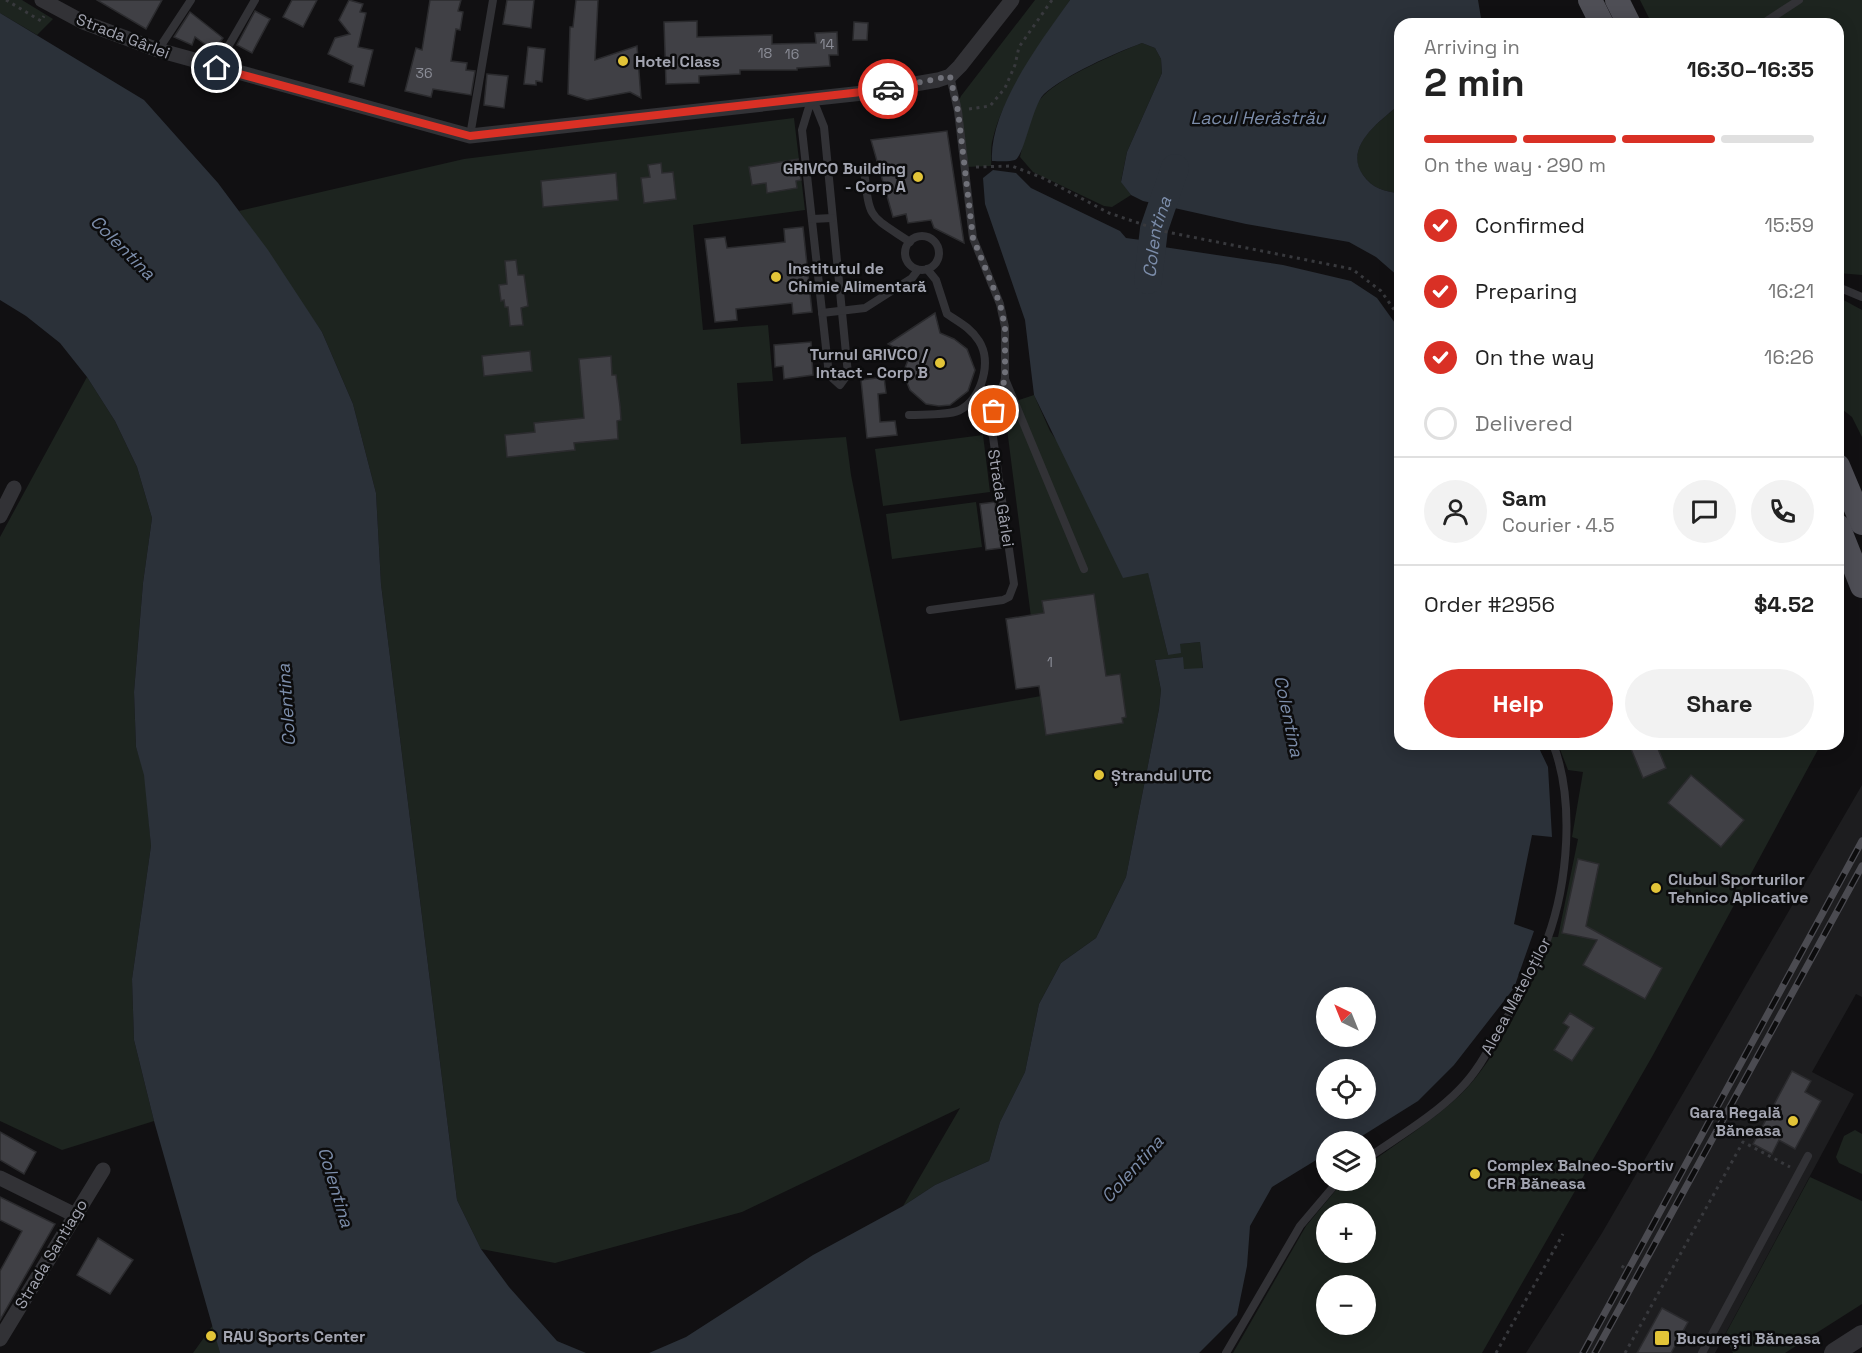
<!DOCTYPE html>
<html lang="en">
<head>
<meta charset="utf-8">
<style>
  body { margin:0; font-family:"Space Grotesk",sans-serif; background:#f2f2f2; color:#222; height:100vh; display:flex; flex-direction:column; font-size:22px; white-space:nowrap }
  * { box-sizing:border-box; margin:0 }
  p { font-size:20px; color:#767676 }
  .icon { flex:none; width:33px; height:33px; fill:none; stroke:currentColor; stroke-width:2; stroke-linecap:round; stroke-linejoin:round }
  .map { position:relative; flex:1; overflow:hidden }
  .details { position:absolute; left:1394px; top:18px; width:450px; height:732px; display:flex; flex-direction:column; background:#fff; border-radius:18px; box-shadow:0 3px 15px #0003 }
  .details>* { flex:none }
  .needle { width:39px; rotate:317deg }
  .buttons { position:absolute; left:1316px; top:987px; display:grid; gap:12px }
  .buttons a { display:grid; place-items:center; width:60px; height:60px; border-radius:50%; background:#fff; box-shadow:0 3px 15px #0003; font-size:30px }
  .pin { position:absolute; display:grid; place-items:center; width:51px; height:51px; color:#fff; margin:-26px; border:3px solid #fff; border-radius:50%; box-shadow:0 2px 6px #0007 }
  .courier { position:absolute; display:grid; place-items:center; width:60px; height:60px; margin:-30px; border:4px solid #d93025; border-radius:50%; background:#fff; color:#222; box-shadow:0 2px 8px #0007 }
  .headline em { font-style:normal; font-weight:700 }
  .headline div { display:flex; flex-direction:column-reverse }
  .headline { display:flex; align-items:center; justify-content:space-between; height:102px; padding:0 30px }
  h1 { font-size:39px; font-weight:700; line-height:45px }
  .bar { display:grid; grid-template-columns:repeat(4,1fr); gap:9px 6px; align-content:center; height:72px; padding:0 30px }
  .bar i { height:8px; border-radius:4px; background:#e0e0e0 }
  .bar .active { background:#d93025 }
  .bar p { grid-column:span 4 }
  .line { display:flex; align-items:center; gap:15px; padding:0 30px; border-top:2px solid #e0e0e0 }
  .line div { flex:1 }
  .round { display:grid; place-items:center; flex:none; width:63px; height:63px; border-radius:32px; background:#f2f2f2 }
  ol { padding:0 30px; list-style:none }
  li { display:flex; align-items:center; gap:18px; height:66px }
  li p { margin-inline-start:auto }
  li .icon { padding:6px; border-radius:50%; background:#d93025; color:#fff; stroke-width:4 }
  li:last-child { color:#767676 }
  li i { width:33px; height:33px; border:3px solid #e0e0e0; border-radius:50% }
  .primary-button { display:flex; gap:12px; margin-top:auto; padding:12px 30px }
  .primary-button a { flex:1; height:69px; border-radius:36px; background:#d93025; color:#fff; font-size:24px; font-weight:700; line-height:69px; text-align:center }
  .primary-button a+a { background:#f2f2f2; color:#222 }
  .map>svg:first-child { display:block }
  .built { fill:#1d1d1f }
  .green { fill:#1d241f; fill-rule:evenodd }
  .water { fill:#2b3139; fill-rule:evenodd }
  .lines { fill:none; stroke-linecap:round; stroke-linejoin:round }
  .river { stroke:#2b3139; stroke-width:28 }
  .building { fill:#404045; stroke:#2b2b2e; stroke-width:1.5 }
  .path { stroke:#38393d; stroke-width:3; stroke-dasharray:3 4.5; stroke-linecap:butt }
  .service { stroke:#323236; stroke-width:8 }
  .minor { stroke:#323236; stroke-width:15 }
  .tertiary { stroke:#323236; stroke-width:20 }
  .primary { stroke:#4e4e55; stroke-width:24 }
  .rail-casing { stroke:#4b4b51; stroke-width:7 }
  .rail { stroke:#0c0c0d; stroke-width:4.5; stroke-dasharray:14; stroke-linecap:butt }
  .done { stroke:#707179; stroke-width:6; stroke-dasharray:0 10.8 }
  .route { stroke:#d93025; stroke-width:8 }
  .poi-dot { fill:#e2c438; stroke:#0c0c0d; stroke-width:2 }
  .labels { text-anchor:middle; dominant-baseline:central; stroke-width:5; stroke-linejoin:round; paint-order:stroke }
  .number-label { font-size:14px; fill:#8a8c96 }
  .street-label { font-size:16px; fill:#a3a5b1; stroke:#0c0c0d }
  .poi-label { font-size:16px; font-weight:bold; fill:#a3a5b1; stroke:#0c0c0d; text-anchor:start }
  .water-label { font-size:18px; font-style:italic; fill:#7c8daa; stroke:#0c0c0d }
</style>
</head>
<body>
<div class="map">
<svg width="1862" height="1353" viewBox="0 0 1862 1353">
  <rect width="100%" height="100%" fill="#111012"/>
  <!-- built -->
  <path class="built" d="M1862,785v212l-6,-3 -44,78 42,22 -139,259h-189l76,-120z"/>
  <!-- green -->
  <g class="green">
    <path d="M0,0h22l31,19 -16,16 -37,-22z"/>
    <path d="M1035,0h35c-26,39 -66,92 -77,138 -3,9 -1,19 -2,28l-26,1 -8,-62 4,-9z"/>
    <path d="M1640,0h222v275l-24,-2v-249h-186z"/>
    <path d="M1142,43l13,5 6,11 1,14 -35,79 -6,29 10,14 -19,12 -8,-1 -71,-34 -13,-15c5,-20 9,-46 23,-61 18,-19 74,-43 99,-53z"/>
    <path d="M1399,105v88c-14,-1 -27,-5 -36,-18 -20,-28 17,-54 36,-70z"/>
    <path d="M794,118l11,92 -112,15 10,105 65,-5 5,56 -36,2 4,61 105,-7 5,38 49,246 141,-25 -37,-291 30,-10 16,36 98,141 20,83 12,-11 20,-2 3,27h-20v-12l-28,3 6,30 -2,19 -33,168 -30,61 -35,25 -22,41 -14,68 -25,50 -11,39 -54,24 -32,21 57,-98 -218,104 -187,51 -74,-14 -24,-49 -76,-616 -5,-91 -23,-89 -31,-72 -83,-121 225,-52z"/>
    <path d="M1838,297l24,13v127l-10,-20 -14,-11z"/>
    <path d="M87,377l28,44 22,46 15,51 -9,65 -9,109 2,55 9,28 6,71 -19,133 2,61 20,81 -92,29 -62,-29v-584z"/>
    <path d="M983,435l7,57 -107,14 -8,-57z"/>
    <path d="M976,502l6,45 -90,12 -6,-45z"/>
    <path d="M1558,744h263l-168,311 -171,298h-249l73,-127 35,-42 5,-3 19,-1v-13c31,-24 67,-45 95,-72 38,-36 70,-110 92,-158h6l20,-98 -6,-2 11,-65 -15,-2zM1326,1214h39v38h-39zM1326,1286h39v38h-39z"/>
    <path d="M1855,1130l7,4v40l-23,-11 -3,-6 8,-21z"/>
    <path d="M1810,1177l52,24v103l-77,49h-52l-8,-18z"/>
    <path d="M213,1325l7,28h-27z"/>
  </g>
  <!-- water -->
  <g class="water">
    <path d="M1070,0h408l4,24h-82l-1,81c-19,16 -56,42 -36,70 9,13 22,17 36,18v84l-23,-20 -27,-15 -103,-18 -103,-23 -12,-6 -10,-13 6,-30 35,-79 -1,-14 -6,-11 -13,-5c-29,11 -75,31 -98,51 -12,12 -20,63 -29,66 -6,2 -17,1 -23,1 -3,-52 49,-120 78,-161z"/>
    <path d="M0,13l144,87 74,83 50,67 54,82 31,72 23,89 5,91 76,616 24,49 28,38 48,54 29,12h-366l-66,-232 -20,-81 -2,-61 19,-133 -7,-71 -8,-28 -2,-55 9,-109 9,-65 -15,-51 -22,-46 -28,-44 -27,-34 -34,-27 -26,-16z"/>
    <path d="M993,170l23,3 15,15 89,43 6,7 30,4 1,4 126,19 68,16 26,17 23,32v414h137l11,23 4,70 -20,-2 -18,89 20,7 -20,57 -60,77 -36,36 -56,35 -11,5 -25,1v12l-54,33 -22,39 -3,40 -10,49 -38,38h-550l37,-16 127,-82 90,-49 32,-21 54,-24 11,-39 25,-50 14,-68 22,-41 35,-25 30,-61 33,-168 2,-19 -6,-30 28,-3 1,12 19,-1 -3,-26 -20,2 1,9 -13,2 -20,-82 -25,5 -89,-183 -9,-75 -40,-116 -2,-26zM1326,998h39v38h-39zM1326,1070h39v38h-39z"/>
  </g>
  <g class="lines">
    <!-- river -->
    <path class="river" id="s1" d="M1148,280l6,-51 21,-61"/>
  </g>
  <!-- building -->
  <g class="building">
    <path d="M97,0h65l-16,29z"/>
    <path d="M292,0h25l-14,27 -20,-10z"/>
    <path d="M349,0l14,4 -3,8 6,1 -8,34 15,3 -9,36 -15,-4 4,-16 -25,-12 7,-16 15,-4 -11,-14z"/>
    <path d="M430,0h31l-3,11 5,1 -3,18 -4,-1 -5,32 16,2 -1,7 9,1 -4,24 -38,-6 -2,8 -26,-6 11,-43 6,2z"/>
    <path d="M507,0h27l-3,28 -28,-4z"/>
    <path d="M576,0h22l-3,60 42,-14 4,52 -11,-6 -43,8 -19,-6 2,-67h3z"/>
    <path d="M255,11l15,8 -18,34 -15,-8z"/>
    <path d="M190,12l33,26 -10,12 -18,-13 -3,8 -18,-8z"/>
    <path d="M697,21v16l75,-2v9l44,-1 -1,-10 22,-1 1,23h-9l1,11 -33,2v2h-57v4l-41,2v7l-33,1 -2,-62z"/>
    <path d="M854,22l14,1 -1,17h-14z"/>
    <path d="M528,47l17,2 -3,33 -6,-1v4l-12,-1z"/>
    <path d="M487,74l21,2 -4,32 -20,-3z"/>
    <path d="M947,131l17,112 -30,-15 -3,-8 -23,3 -2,-9 -13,3 -22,-77z"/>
    <path d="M798,159l3,21 -5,1 1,7 -30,5 -1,-10 -14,2 -3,-18z"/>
    <path d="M661,163l1,10 11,-1 3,27 -32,4 -3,-25 9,-1 -2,-12z"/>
    <path d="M616,173l2,27 -75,7 -2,-26z"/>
    <path d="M803,227l9,85 -19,2 -1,-11 -56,6 1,11 -22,2 -10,-83 20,-2 2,11 58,-6 -1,-13z"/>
    <path d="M516,260l2,15h6l4,31 -7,2 2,17 -13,1 -2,-19h-3l-1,-7 -3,1 -2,-16 8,-1 -2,-23z"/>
    <path d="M935,313l5,20 14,6 13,10 8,21 -7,21 -18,14 -11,1 -13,-2 -16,-14 -7,-17 7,-18 -22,-11z"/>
    <path d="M811,342l2,33 -29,4 -1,-13 -8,1 -1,-22z"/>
    <path d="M530,351l2,20 -48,5 -2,-20z"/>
    <path d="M611,356l1,19h4l4,31 1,14 -4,1 1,18 -44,4 1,7 -68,7 -2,-22 30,-3 -1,-9 50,-5 -5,-59z"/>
    <path d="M884,377l2,16 -8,1 2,28 15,-1 2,14 -30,3 -6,-58z"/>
    <path d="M995,502l6,46 -15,2 -6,-46z"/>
    <path d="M1094,594l12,82 14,-2 6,43 -4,1 1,5 -77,12 -7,-49 -23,3 -10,-70 38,-6 -2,-12z"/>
    <path d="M1629,744h27l10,24 -23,10z"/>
    <path d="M1691,775l53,45 -23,27 -53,-44z"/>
    <path d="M1578,859l21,5 -13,62 76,42 -17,31 -62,-34 14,-25 -35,-7z"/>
    <path d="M1570,1013l24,15 -22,33 -18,-11 15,-23 -6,-4z"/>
    <path d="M1792,1071l19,10 -6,11 16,9 -26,48 -16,-9 -7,14 -19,-10z"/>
    <path d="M0,1132l36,20 -12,22 -24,-14z"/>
    <path d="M0,1197l55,27 -55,96v-49l22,-40 -22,-11z"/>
    <path d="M98,1238l35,22 -23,34 -33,-19z"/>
    <path d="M1662,1308l26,14 -17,31h-34z"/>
  </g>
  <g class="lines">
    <!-- path -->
    <g class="path">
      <path d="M6,0l35,21 3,-5"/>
      <path d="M969,109l21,-3 15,-18 10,-23 4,-18 33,-47"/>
      <path d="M976,167l36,-1 31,12 66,35 53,18 190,38 29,22 19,27"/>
      <path d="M1622,1268l4,-6"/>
      <path d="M1496,1353l67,-119"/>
      <path d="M1625,1353l118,-211 47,25"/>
    </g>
    <!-- service -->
    <g class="service">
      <path d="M1762,24l37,-24"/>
      <path d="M158,50l33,-50"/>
      <path d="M217,66l38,-66"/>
      <path d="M812,97l12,30 24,247 -8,11 -11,-10 -27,-245z"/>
      <path d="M470,136l23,-136"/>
      <path d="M864,170c6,51 4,44 46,72"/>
      <path d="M812,219l20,-1"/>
      <circle cx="922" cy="253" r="17"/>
      <path d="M1838,287l24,10"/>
      <path d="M822,313l43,-5 47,-30 6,-8"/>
      <path d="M1005,379l79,190"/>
      <path d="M909,415c14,-1 38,1 51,-5 22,-12 32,-48 19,-69 -8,-13 -20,-19 -32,-27l-11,-34 -9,-11"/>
      <path d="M930,610l73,-10 6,-3 5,-13 -23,-161 14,-44v-52l-5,-23 -27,-66 -15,-127 -8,-35"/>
      <path d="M1365,1160c31,-22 68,-43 95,-71 19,-19 31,-44 45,-68 15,-26 31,-53 42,-81 21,-57 28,-139 6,-196"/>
      <path d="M1226,1353l74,-127 39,-46"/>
      <path d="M1702,1353l106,-197"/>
    </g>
    <!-- minor -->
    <g class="minor">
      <path d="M42,0l41,22 75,28 312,86 393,-43 75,-13 12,-4 10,-10 52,-66"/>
      <path d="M0,516l14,-28"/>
      <path d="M0,1178l75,37"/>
      <path d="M0,1339l103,-169"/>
    </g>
    <!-- tertiary -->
    <path class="tertiary" d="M1834,1353l28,-18"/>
    <!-- primary -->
    <g class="primary">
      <path d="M1590,0l12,24"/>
      <path d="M1617,0l12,24"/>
      <path d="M1838,466l24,57"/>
      <path d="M1838,526l24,60"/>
    </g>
    <!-- rail casing -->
    <g class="rail-casing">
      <g id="rail">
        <path d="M1583,1353l279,-512"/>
        <path d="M1595,1353l267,-487"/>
      </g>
    </g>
    <!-- rail -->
    <use href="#rail" class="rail"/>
  </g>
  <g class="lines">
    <!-- done -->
    <path class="done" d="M888,89l62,-13 8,35 15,127 27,66 5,23v52l-11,32"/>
    <!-- route -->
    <path class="route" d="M217,68l253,68 418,-47"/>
  </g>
  <!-- markers -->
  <g class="poi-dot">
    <circle cx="623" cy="61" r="6"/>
    <circle cx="918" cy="177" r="6"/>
    <circle cx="776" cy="277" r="6"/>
    <circle cx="940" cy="363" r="6"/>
    <circle cx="1099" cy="775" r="6"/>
    <circle cx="1656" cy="888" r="6"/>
    <circle cx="1793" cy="1121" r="6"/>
    <circle cx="1475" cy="1174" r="6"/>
    <circle cx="211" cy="1336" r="6"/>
    <rect x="1654" y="1330" width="16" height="16" rx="3"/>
  </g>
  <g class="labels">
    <!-- number labels -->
    <g class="number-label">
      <text x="827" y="44">14</text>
      <text x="765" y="53">18</text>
      <text x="792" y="54">16</text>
      <text x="424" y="73">36</text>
      <text x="1050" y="662">1</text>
    </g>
    <!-- street labels -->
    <g class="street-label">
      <text transform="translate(123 36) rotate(21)">Strada Gârlei</text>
      <text transform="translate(1001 498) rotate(81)">Strada Gârlei</text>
      <text transform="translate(1516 996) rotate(-62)">Aleea Mateloților</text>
      <text transform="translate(51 1254) rotate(-59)">Strada Santiago</text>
    </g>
    <!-- poi labels -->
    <g class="poi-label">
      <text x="635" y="61">Hotel Class</text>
      <text x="906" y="168" text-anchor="end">GRIVCO Building<tspan x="906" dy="18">- Corp A</tspan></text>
      <text x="788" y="268">Institutul de<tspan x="788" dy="18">Chimie Alimentară</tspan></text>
      <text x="928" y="354" text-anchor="end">Turnul GRIVCO /<tspan x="928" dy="18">Intact - Corp B</tspan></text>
      <text x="1111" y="775">Ștrandul UTC</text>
      <text x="1668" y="879">Clubul Sporturilor<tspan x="1668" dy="18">Tehnico Aplicative</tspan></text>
      <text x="1781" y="1112" text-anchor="end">Gara Regală<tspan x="1781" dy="18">Băneasa</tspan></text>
      <text x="1487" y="1165">Complex Balneo-Sportiv<tspan x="1487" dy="18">CFR Băneasa</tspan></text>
      <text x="223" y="1336">RAU Sports Center</text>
      <text x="1676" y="1338">București Băneasa</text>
    </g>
    <!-- water labels -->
    <g class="water-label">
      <text x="1258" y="117">Lacul Herăstrău</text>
      <text stroke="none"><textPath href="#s1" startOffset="44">Colentina</textPath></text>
      <text transform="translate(123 247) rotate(45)">Colentina</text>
      <text transform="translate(286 705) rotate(-94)">Colentina</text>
      <text transform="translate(1289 716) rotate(78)">Colentina</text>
      <text transform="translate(1132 1169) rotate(-48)">Colentina</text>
      <text transform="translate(336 1187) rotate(73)">Colentina</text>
    </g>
  </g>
</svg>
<div class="buttons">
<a><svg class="needle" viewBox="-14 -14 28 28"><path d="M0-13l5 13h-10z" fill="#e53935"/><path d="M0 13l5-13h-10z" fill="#767676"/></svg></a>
<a><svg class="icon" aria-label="locate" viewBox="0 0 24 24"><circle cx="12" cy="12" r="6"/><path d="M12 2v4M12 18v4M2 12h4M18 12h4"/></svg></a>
<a><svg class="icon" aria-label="layers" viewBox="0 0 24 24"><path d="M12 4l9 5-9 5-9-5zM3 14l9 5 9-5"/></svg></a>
<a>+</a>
<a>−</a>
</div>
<div class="pin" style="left:994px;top:411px;background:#ea580c"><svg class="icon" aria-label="bag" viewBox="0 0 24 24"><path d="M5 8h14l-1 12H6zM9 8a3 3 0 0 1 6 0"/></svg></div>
<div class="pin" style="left:217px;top:68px;background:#1f2937"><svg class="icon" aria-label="home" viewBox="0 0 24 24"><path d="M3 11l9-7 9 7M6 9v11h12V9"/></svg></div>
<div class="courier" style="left:888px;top:89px"><svg class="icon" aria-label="car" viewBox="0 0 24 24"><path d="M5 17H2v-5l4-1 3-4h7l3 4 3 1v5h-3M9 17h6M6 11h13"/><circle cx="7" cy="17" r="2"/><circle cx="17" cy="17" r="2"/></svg></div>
<section class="details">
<div class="headline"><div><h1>2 min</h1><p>Arriving in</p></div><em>16:30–16:35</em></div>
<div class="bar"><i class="active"></i><i class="active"></i><i class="active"></i><i></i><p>On the way · 290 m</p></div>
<ol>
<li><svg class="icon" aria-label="check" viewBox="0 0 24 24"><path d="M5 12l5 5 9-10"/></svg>Confirmed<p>15:59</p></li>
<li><svg class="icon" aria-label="check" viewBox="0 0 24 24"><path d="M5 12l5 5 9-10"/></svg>Preparing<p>16:21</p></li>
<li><svg class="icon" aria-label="check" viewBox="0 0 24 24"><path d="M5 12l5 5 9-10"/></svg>On the way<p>16:26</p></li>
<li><i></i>Delivered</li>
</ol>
<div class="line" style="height:108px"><a class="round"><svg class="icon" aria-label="person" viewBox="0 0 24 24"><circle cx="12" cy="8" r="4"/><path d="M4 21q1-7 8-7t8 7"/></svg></a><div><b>Sam</b><p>Courier · 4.5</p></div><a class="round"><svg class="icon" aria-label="chat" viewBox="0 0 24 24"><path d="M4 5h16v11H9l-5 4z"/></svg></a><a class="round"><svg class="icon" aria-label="phone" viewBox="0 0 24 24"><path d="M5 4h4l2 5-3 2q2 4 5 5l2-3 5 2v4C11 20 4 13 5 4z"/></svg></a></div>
<div class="line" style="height:78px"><div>Order #2956</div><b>$4.52</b></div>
<div class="primary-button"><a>Help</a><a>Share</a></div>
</section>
</div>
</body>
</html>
